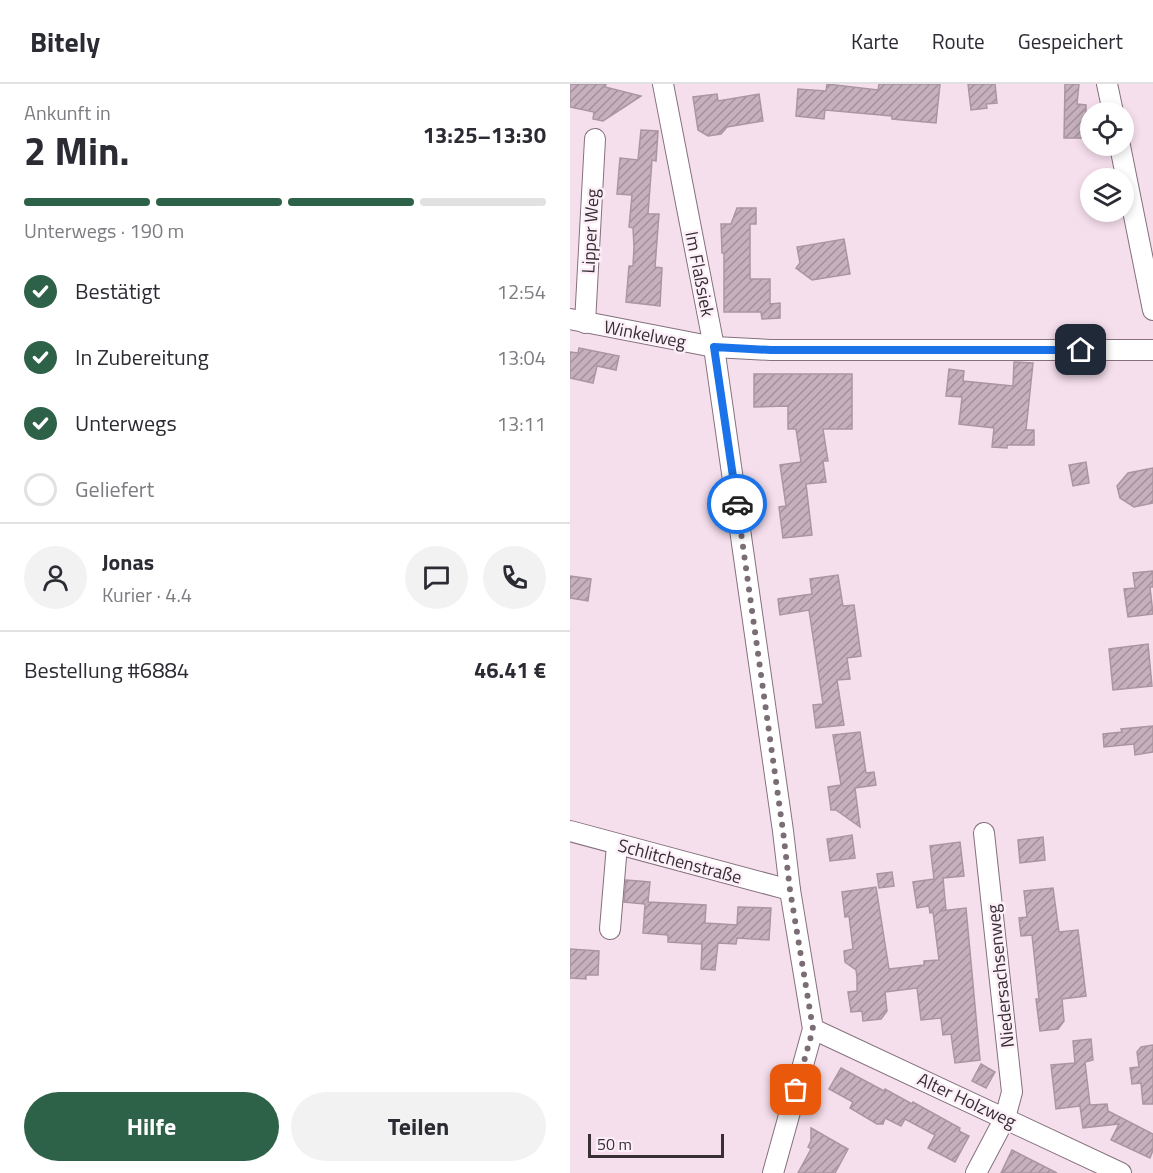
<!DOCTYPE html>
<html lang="de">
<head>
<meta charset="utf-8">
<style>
  body { margin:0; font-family:"Titillium Web",sans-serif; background:#f2f2f3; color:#2b2b33; height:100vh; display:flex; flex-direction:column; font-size:22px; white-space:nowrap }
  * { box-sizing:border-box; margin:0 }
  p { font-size:20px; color:#7c7c81 }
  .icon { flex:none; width:33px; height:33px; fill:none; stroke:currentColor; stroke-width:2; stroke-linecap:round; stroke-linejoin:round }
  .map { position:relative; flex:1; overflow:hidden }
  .side { display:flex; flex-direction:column; background:#fff; width:570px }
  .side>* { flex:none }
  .fabs { position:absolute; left:510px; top:18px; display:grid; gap:12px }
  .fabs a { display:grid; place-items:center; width:54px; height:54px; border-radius:50%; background:#fff; box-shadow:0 3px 9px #0003; font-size:30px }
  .scale { position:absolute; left:18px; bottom:15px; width:136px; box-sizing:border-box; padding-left:6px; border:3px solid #372f34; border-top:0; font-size:16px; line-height:21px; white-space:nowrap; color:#372f34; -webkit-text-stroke:4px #fdeff8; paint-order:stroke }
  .pin { position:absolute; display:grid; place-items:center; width:51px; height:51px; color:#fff; margin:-26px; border-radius:12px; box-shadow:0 3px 9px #0006 }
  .courier { position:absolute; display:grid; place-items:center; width:60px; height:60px; margin:-30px; border:4px solid #1a73e8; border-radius:50%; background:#fff; color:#222; box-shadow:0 2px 8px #0007 }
  .headline em { font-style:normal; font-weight:700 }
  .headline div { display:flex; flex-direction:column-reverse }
  .headline { display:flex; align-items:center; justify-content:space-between; height:102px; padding:0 24px }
  h1 { font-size:39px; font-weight:700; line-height:45px }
  .bar { display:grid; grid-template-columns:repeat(4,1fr); gap:9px 6px; align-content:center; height:72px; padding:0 24px }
  .bar i { height:8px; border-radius:4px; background:#e1e1e2 }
  .bar .current { background:#2d6248 }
  .bar p { grid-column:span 4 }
  .line { display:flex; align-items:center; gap:15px; padding:0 24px; border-top:2px solid #e1e1e2 }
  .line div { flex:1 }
  .round { display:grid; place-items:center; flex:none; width:63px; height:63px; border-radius:32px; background:#f2f2f3 }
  ol { padding:0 24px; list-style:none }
  li { display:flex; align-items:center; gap:18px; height:66px }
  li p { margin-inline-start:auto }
  li .icon { padding:6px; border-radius:50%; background:#2d6248; color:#fff; stroke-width:4 }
  li:last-child { color:#7c7c81 }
  li i { width:33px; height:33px; border:3px solid #e1e1e2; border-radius:50% }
  .primary-button { display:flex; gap:12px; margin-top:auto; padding:12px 24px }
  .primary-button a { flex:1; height:69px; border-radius:36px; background:#2d6248; color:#fff; font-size:24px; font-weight:700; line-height:69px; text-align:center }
  .primary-button a+a { background:#f2f2f3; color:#2b2b33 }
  header { display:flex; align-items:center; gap:36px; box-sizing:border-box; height:84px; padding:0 30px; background:#fff; border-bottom:2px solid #e1e1e2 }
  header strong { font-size:28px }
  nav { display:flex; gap:33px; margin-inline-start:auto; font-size:21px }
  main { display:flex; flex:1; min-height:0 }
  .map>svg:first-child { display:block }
  .building { fill:url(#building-hatch); stroke:#aa95a2; stroke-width:1.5 }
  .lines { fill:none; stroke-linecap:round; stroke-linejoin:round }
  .minor-casing { stroke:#85707d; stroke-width:22 }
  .minor { stroke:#fff; stroke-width:20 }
  .done { stroke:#7a6d75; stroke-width:6; stroke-dasharray:0 10.8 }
  .route { stroke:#1a73e8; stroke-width:8 }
  .labels { text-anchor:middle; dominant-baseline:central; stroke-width:5; stroke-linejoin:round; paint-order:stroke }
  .street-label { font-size:18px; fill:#372f34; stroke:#fdeff8 }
</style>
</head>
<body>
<header>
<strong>Bitely</strong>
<nav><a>Karte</a><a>Route</a><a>Gespeichert</a></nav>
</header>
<main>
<section class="side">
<div class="headline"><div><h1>2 Min.</h1><p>Ankunft in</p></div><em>13:25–13:30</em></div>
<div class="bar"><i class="current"></i><i class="current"></i><i class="current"></i><i></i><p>Unterwegs · 190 m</p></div>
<ol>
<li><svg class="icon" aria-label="check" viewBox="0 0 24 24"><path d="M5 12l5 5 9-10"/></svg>Bestätigt<p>12:54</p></li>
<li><svg class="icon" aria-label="check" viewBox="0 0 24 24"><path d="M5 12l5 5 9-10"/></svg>In Zubereitung<p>13:04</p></li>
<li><svg class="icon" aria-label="check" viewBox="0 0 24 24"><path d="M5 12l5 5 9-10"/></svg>Unterwegs<p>13:11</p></li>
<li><i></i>Geliefert</li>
</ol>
<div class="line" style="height:108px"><a class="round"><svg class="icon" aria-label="person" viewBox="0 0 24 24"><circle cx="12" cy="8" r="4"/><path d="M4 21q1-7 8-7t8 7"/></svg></a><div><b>Jonas</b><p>Kurier · 4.4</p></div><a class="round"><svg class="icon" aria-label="chat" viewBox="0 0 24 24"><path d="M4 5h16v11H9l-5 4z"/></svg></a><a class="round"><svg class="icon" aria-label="phone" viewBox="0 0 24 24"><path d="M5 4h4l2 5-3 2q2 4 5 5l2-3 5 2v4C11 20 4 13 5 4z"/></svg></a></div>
<div class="line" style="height:78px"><div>Bestellung #6884</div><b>46.41 €</b></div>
<div class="primary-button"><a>Hilfe</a><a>Teilen</a></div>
</section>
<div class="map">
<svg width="583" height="1089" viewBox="0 0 583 1089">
  <defs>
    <pattern id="building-hatch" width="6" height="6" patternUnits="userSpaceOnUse" patternTransform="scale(1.5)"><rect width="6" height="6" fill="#c6b0be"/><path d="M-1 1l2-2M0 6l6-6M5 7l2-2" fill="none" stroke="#a2909b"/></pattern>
  </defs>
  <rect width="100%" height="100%" fill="#f6dfed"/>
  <!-- building -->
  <g class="building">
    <path d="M0,0h36l-1,3 36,9 -38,25 -10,-2 1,-7 -24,-5z"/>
    <path d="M257,0l51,6 1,-6h61l-4,39 -44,-4v-3l-67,-6 -1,9 -28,-3 2,-27 28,2z"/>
    <path d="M398,0h27l2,19 -11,1 1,4 -16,2z"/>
    <path d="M495,0h14l-2,20 9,1v33h-22z"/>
    <path d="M147,10l1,7 41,-7 4,27 -36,6 -6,7 -13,2 -10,-6 -5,-33z"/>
    <path d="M71,46l17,1 -2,30 -4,-1 -4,54h11l-4,53 7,1 -2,38 -34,-4 3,-36h4l1,-19 -1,-19 -4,-1 3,-32 -15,-1 3,-36 18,2z"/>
    <path d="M167,124h19v16h-6v55h20v25l10,-1v15l-18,1 -1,-7h-37v-59h-2l-1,-29h10z"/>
    <path d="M274,155l6,35 -38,6 -16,-12 4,-5 -3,-16z"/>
    <path d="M9,264l40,8 -3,14 -19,-4 -4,17 -23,-5v-26l8,1z"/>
    <path d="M444,278l19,1 -7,67h8v15h-27v3l-15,-1 2,-19 -35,-4 3,-27 -16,-1 3,-27 15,2 -1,10 50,5z"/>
    <path d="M184,290h98v55h-29l5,32h-5l3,21 -20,2 6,51 -29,3 -4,-31 7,-1 -6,-41 21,-3 -5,-33h-8v-23l-34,1z"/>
    <path d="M516,378l3,21 -16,3 -4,-21z"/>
    <path d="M583,384v35l-19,4 -14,-9 -3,-12 11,-13z"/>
    <path d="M583,487v16h-3l3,27 -25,3 -4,-28 11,-1 -2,-15z"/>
    <path d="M268,491l5,31 11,-1 7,51 -14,2 3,21 -13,1 7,45 -28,3 -3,-23 10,-1 -14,-94 -29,5 -2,-16 34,-5 -2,-15z"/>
    <path d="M0,492l21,3 -3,22 -18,-3z"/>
    <path d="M578,560l4,42 -39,4 -4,-41z"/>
    <path d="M583,642v26l-18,3 -1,-11 -30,3 -1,-13 19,-2 -1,-3z"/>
    <path d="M290,648l6,41 8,-1 2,13 -21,3 5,39 -24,-17h-5l-3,-23 13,-2 -8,-50z"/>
    <path d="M282,751l3,23 -25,3 -3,-22z"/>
    <path d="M473,753l2,23 -25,3 -2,-23z"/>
    <path d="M390,758l4,34 -21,2 3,32 -6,1 26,-3 14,152 -25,3 -4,-29 -8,1 -2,-17 -20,2 -4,-32 -32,4 2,19 -6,8 -18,2 -1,-10 -11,1 -3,-20 9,-1v-14l-1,-7 -11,-8 -1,-11 9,-2 -4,-33 -4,1 -3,-25 34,-5 13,82 35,-4v-4l15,-1 -6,-48 -3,1 -1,-7 -12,2 -4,-26 21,-3 -4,-33z"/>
    <path d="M322,788l2,14 -15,2 -2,-14z"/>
    <path d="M56,796l24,2 -2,20 58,3 -1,18 32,2 1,-18 33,1 -2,32 -32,-2 -1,6 -18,-1 -3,27 -14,-1 1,-25 -34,-2v-7l-25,-2 2,-29 -21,-2z"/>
    <path d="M483,804l6,44 19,-2 8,66 -24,3 2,22 -6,8 -18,2 -4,-32h3l-7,-64 -11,1 -2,-18 8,-1 -3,-26z"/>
    <path d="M0,865l29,2 -1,24h-12v4l-16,-1z"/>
    <path d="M521,955l2,21 -8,2 5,43 17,-1 1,7 45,23v16l-3,8 -39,-18 8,-16 -36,4 -3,-22 -24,3 -5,-44 24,-2 -2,-22z"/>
    <path d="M583,961v59h-10l-2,-21 -9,1 -2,-16 9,-1 -2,-15 4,-5z"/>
    <path d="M411,980l14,8 -9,16 -14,-7z"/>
    <path d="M271,984l43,23 1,-2 27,15 1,-2 47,26 -1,3 10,5 -14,26 -27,-14 7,-13 -30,-16 -4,7 -16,-8 -2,6h-6l-27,-16 3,-6 -24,-13z"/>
    <path d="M241,1044l37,21 -13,24h-37l13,-24 -3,-2 3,-6z"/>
    <path d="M442,1066l45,23h-56z"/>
  </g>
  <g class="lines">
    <!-- minor casing -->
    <g class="minor-casing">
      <g id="minor">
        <path d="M93,0l51,263 69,484 7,59 23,139 -40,144"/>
        <path d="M537,0l6,28"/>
        <path d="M550,62l33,164"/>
        <path d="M0,235l144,28 57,3h382"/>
        <path d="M15,239l10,-184"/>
        <path d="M0,747l220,59"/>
        <path d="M40,845l7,-84"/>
        <path d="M243,945l308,144"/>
        <path d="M406,1089l29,-55 7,-26 -28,-259"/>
      </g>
    </g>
    <!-- minor -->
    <use href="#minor" class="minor"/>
  </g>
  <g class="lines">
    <!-- done -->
    <path class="done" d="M167,420l46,327 7,59 23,139 -17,61"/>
    <!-- route -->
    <path class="route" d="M167,420l-23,-157 57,3h310"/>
  </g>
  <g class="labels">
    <!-- street labels -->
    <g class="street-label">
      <text transform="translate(20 147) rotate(-87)">Lipper Weg</text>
      <text transform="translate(130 190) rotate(79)">Im Flaßsiek</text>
      <text transform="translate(75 250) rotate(11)">Winkelweg</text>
      <text transform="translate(110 777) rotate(15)">Schlitchenstraße</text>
      <text transform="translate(430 892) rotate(-96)">Niedersachsenweg</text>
      <text transform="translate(397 1016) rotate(25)">Alter Holzweg</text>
    </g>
  </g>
</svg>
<div class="fabs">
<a><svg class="icon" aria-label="locate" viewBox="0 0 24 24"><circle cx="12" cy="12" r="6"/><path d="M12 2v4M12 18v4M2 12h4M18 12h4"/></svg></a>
<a><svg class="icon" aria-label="layers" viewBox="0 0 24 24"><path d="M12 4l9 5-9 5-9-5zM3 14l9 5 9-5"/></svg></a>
</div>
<div class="scale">50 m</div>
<div class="pin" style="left:226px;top:1006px;background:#ea580c"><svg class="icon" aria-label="bag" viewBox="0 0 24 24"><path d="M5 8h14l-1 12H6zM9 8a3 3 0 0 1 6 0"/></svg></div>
<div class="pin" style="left:511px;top:266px;background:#1f2937"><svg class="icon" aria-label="home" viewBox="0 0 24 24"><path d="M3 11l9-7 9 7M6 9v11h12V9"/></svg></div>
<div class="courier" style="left:167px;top:420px"><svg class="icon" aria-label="car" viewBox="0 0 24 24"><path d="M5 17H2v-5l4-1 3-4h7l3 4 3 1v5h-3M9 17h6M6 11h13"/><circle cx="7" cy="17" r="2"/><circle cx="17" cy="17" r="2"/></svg></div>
</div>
</main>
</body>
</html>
